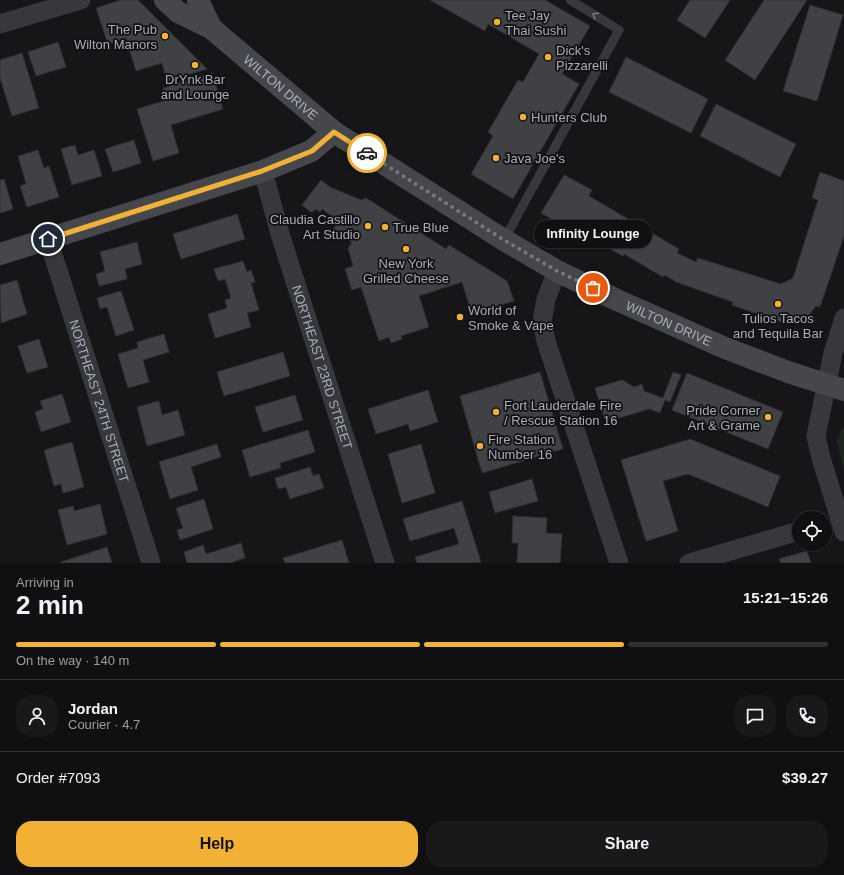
<!DOCTYPE html>
<html lang="en">
<head>
<meta charset="utf-8">
<style>
  body { margin:0; font-family:Helvetica,sans-serif; background:#19191b; color:#f1f3f6; height:100vh; display:flex; flex-direction:column; font-size:15px; white-space:nowrap }
  * { box-sizing:border-box; margin:0 }
  p { font-size:13px; color:#9c9d9f }
  .icon { flex:none; width:22px; height:22px; fill:none; stroke:currentColor; stroke-width:2; stroke-linecap:round; stroke-linejoin:round }
  .map { position:relative; height:563px; overflow:hidden }
  .drawer { display:flex; flex-direction:column; background:#101012; flex:1 }
  .drawer>* { flex:none }
  .buttons { position:absolute; left:792px; top:511px; display:grid; gap:8px }
  .buttons a { display:grid; place-items:center; width:40px; height:40px; border-radius:50%; background:#101012; box-shadow:0 1px 3px #0004,0 0 0 1px #303032; font-size:20px }
  .pin { position:absolute; display:grid; place-items:center; width:34px; height:34px; color:#fff; margin:-17px; border:2px solid #fff; border-radius:50%; box-shadow:0 1px 4px #0007 }
  .courier { position:absolute; display:grid; place-items:center; width:40px; height:40px; margin:-20px; border:3px solid #f2b134; border-radius:50%; background:#fff; color:#222; box-shadow:0 1px 5px #0007 }
  .bubble { position:absolute; height:28px; border-radius:14px; background:#101012; box-shadow:0 1px 3px #0004,0 0 0 1px #303032; font-size:13px; font-weight:700; line-height:28px; text-align:center }
  .summary em { font-style:normal; font-weight:700 }
  .summary div { display:flex; flex-direction:column-reverse }
  .summary { display:flex; align-items:center; justify-content:space-between; height:68px; padding:0 16px }
  h1 { font-size:26px; font-weight:700; line-height:30px }
  .bar { display:grid; grid-template-columns:repeat(4,1fr); gap:6px 4px; align-content:center; height:48px; padding:0 16px }
  .bar i { height:5px; border-radius:3px; background:#303032 }
  .bar .current { background:#f2b134 }
  .bar p { grid-column:span 4 }
  .line { display:flex; align-items:center; gap:10px; padding:0 16px; border-top:1px solid #303032 }
  .line div { flex:1 }
  .round { display:grid; place-items:center; flex:none; width:42px; height:42px; border-radius:16px; background:#19191b }
  .button { display:flex; gap:8px; margin-top:auto; padding:8px 16px }
  .button a { flex:1; height:46px; border-radius:16px; background:#f2b134; color:#111; font-size:16px; font-weight:700; line-height:46px; text-align:center }
  .button a+a { background:#19191b; color:#f1f3f6 }
  .map>svg:first-child { display:block }
  .green { fill:#1e261f }
  .building { fill:#404145; stroke:#303034 }
  .lines { fill:none; stroke-linecap:round; stroke-linejoin:round }
  .lane { stroke:#37383d; stroke-width:9 }
  .street { stroke:#37383d; stroke-width:19 }
  .secondary { stroke:#45474d; stroke-width:22 }
  .oneway { stroke:#757881 }
  .done { stroke:#757880; stroke-width:4; stroke-dasharray:0 7.2 }
  .route { stroke:#f2b134; stroke-width:5 }
  .poi-dot { fill:#f2b134; stroke:#111113; stroke-width:1.5 }
  .labels { text-anchor:middle; dominant-baseline:central; stroke-width:3.5; stroke-linejoin:round; paint-order:stroke }
  .poi-label { font-size:13px; fill:#a8adb8; stroke:#111113; text-anchor:start }
  .street-label { font-size:13px; fill:#a8adb8; stroke:#111113 }
</style>
</head>
<body>
<div class="map">
<svg width="844" height="563" viewBox="0 0 844 563">
  <rect width="100%" height="100%" fill="#161618"/>
  <!-- green -->
  <path class="green" d="M842,427l2,1v44l-7,-31z"/>
  <!-- building -->
  <g class="building">
    <path d="M121,0h17l69,69 -40,12 -5,-18 -26,8 -10,-33 -18,6 -12,-36z"/>
    <path d="M430,0h115l45,26 -28,48 17,10 -66,115 -42,-25 22,-38 -5,-4 30,-52 5,2 16,-28 -51,-30 -3,7z"/>
    <path d="M690,0h40l-25,38 -28,-18z"/>
    <path d="M764,0h43l-52,80 -30,-20z"/>
    <path d="M810,5l33,10 -26,86 -34,-10z"/>
    <path d="M58,42l8,25 -30,9 -8,-24z"/>
    <path d="M22,53l17,55 -27,8 -12,-38v-18z"/>
    <path d="M626,57l82,42 -17,34 -82,-41z"/>
    <path d="M212,73l11,36 -52,16 8,28 -26,8 -16,-52 30,-9 -4,-12z"/>
    <path d="M716,104l80,40 -16,33 -80,-41z"/>
    <path d="M134,140l7,23 -28,9 -8,-23z"/>
    <path d="M75,145l3,10 16,-5 8,26 -30,9 -11,-36z"/>
    <path d="M38,150l6,18 5,-2 10,31 -32,10 -7,-21 6,-2 -8,-28z"/>
    <path d="M820,172l24,9v55l-24,71 -4,-1 -7,9 -4,3 -11,3 -6,-1 -1,4 -55,-19 1,-3 -43,-15 -14,-5 -11,-7 -2,2 -39,-23 -1,2 -40,-22 -1,2 -41,-23 23,-38 28,15 -3,6 90,53 -2,4 19,9 2,-4 83,26 12,-6 25,-78 -6,-2z"/>
    <path d="M4,179l9,30 -13,4v-33z"/>
    <path d="M321,180l9,7 31,13 5,-2 80,51 3,-4 58,36 7,20 -42,13 -10,-32 -43,14 10,31 -28,9 1,3 -11,4 -2,-6 -10,4 -18,-54 -9,3 -7,-21 8,-3 -5,-18 4,-5 -19,-14 6,-7 -17,-13 -2,3 -5,-3 -3,4 -10,-8z"/>
    <path d="M237,214l8,25 -64,20 -8,-25z"/>
    <path d="M137,242l5,22 -17,5 2,10 -28,7 -3,-12 9,-3 -5,-19z"/>
    <path d="M243,261l4,11 4,-2 4,12 -4,1 8,27 -12,3 4,14 -36,11 -7,-24 19,-6 -2,-8 6,-2 -6,-19 -7,2 -4,-12z"/>
    <path d="M17,280l10,34 -26,9 -1,-38z"/>
    <path d="M121,291l13,39 -18,6 -9,-29 -7,2 -3,-11z"/>
    <path d="M164,334l5,18 -26,8 6,22 -21,6 -10,-34 20,-6 -1,-6z"/>
    <path d="M39,339l9,28 -21,6 -9,-27z"/>
    <path d="M283,352l7,24 -66,20 -7,-24z"/>
    <path d="M540,372l23,77 -81,24 -22,-77z"/>
    <path d="M673,372l8,3 -11,27 -5,-2 -5,13 -11,-4 -43,13 -11,-34 27,-8 12,7 8,-3 2,7 19,7z"/>
    <path d="M687,373l96,39 -15,37 -96,-39z"/>
    <path d="M428,390l10,32 -28,9 -2,-7 -32,10 -8,-25z"/>
    <path d="M62,394l9,28 -30,10 -6,-20 8,-3 -3,-8z"/>
    <path d="M295,395l8,25 -40,12 -8,-25z"/>
    <path d="M159,401l3,14 16,-5 7,25 -38,11 -10,-39z"/>
    <path d="M308,430l7,22 -35,11 1,5 -31,9 -8,-27z"/>
    <path d="M690,439l90,37 -12,31 -80,-33 -25,7 15,50 -32,10 -25,-81z"/>
    <path d="M72,442l12,45 -21,6 -2,-9 -7,2 -10,-36z"/>
    <path d="M217,444l4,13 -30,10 7,23 -28,9 -11,-37z"/>
    <path d="M421,444l14,49 -33,10 -14,-49z"/>
    <path d="M310,467l3,9 6,-2 5,14 -34,11 -4,-12 -8,2 -3,-11z"/>
    <path d="M532,479l6,22 -43,12 -6,-21z"/>
    <path d="M204,499l9,30 -33,11 -3,-10 6,-2 -7,-20z"/>
    <path d="M462,501l19,61 -4,1h-60l-2,-6 44,-13 -5,-16 -44,13 -7,-22z"/>
    <path d="M100,504l7,30 -40,11 -9,-35 15,-4 1,5z"/>
    <path d="M513,516l34,2 -1,15 16,1 -2,29h-43l1,-20h-6z"/>
    <path d="M342,540l7,23h-64l-2,-5z"/>
    <path d="M241,543l4,15 -15,5h-43l-3,-11 19,-7 3,9z"/>
    <path d="M107,547l5,16h-51v-1z"/>
    <path d="M807,551l4,12h-30l-2,-4z"/>
  </g>
  <g class="lines">
    <!-- lane -->
    <path class="lane" d="M504,240l115,-210 -49,-30"/>
    <!-- street -->
    <g class="street">
      <path d="M0,24l81,-24"/>
      <path id="s1" d="M263,171l17,63 105,329"/>
      <path id="s2" d="M48,239l103,324"/>
      <path d="M557,271l-11,28 -4,23 4,19 73,222"/>
      <path d="M844,318l-11,35 -17,83 5,22 23,74"/>
      <path d="M689,563l110,-32"/>
    </g>
    <!-- secondary -->
    <g class="secondary">
      <path id="s3" d="M165,0l13,12 33,16 123,104 170,108 53,31 60,29 108,48 63,24 56,18"/>
      <path d="M198,0l13,28"/>
      <path d="M0,254l263,-83 48,-20 23,-19"/>
    </g>
  </g>
  <!-- one-way arrows -->
  <defs><path id="oneway-chevron" d="M-2-3.5L2.5 0L-2 3.5" fill="none" stroke-width="1.6" stroke-linecap="round" stroke-linejoin="round"/></defs>
  <use class="oneway" href="#oneway-chevron" transform="translate(595 15) rotate(-148)"/>
  <g class="lines">
    <!-- done -->
    <path class="done" d="M367,153l137,87 53,31 36,17"/>
    <!-- route -->
    <path class="route" d="M48,239l214,-68 50,-20 22,-19 33,21"/>
  </g>
  <!-- markers -->
  <g class="poi-dot">
    <circle cx="497" cy="22" r="4"/>
    <circle cx="165" cy="36" r="4"/>
    <circle cx="548" cy="57" r="4"/>
    <circle cx="195" cy="65" r="4"/>
    <circle cx="523" cy="117" r="4"/>
    <circle cx="496" cy="158" r="4"/>
    <circle cx="368" cy="226" r="4"/>
    <circle cx="385" cy="227" r="4"/>
    <circle cx="406" cy="249" r="4"/>
    <circle cx="778" cy="304" r="4"/>
    <circle cx="460" cy="317" r="4"/>
    <circle cx="496" cy="412" r="4"/>
    <circle cx="768" cy="417" r="4"/>
    <circle cx="480" cy="446" r="4"/>
  </g>
  <g class="labels">
    <!-- poi labels -->
    <g class="poi-label">
      <text x="505" y="15">Tee Jay<tspan x="505" dy="15">Thai Sushi</tspan></text>
      <text x="157" y="29" text-anchor="end">The Pub<tspan x="157" dy="15">Wilton Manors</tspan></text>
      <text x="556" y="50">Dick's<tspan x="556" dy="15">Pizzarelli</tspan></text>
      <text x="195" y="79" text-anchor="middle">DrYnk Bar<tspan x="195" dy="15">and Lounge</tspan></text>
      <text x="531" y="117">Hunters Club</text>
      <text x="504" y="158">Java Joe's</text>
      <text x="360" y="219" text-anchor="end">Claudia Castillo<tspan x="360" dy="15">Art Studio</tspan></text>
      <text x="393" y="227">True Blue</text>
      <text x="406" y="263" text-anchor="middle">New York<tspan x="406" dy="15">Grilled Cheese</tspan></text>
      <text x="468" y="310">World of<tspan x="468" dy="15">Smoke &amp; Vape</tspan></text>
      <text x="778" y="318" text-anchor="middle">Tulios Tacos<tspan x="778" dy="15">and Tequila Bar</tspan></text>
      <text x="504" y="405">Fort Lauderdale Fire<tspan x="504" dy="15">/ Rescue Station 16</tspan></text>
      <text x="760" y="410" text-anchor="end">Pride Corner<tspan x="760" dy="15">Art &amp; Grame</tspan></text>
      <text x="488" y="439">Fire Station<tspan x="488" dy="15">Number 16</tspan></text>
    </g>
    <!-- street labels -->
    <g class="street-label">
      <text stroke="none"><textPath href="#s3" startOffset="146">WILTON DRIVE</textPath></text>
      <text stroke="none"><textPath href="#s3" startOffset="602">WILTON DRIVE</textPath></text>
      <text stroke="none"><textPath href="#s1" startOffset="205">NORTHEAST 23RD STREET</textPath></text>
      <text stroke="none"><textPath href="#s2" startOffset="170">NORTHEAST 24TH STREET</textPath></text>
    </g>
  </g>
</svg>
<div class="buttons">
<a><svg class="icon" aria-label="locate" viewBox="0 0 24 24"><circle cx="12" cy="12" r="6"/><path d="M12 2v4M12 18v4M2 12h4M18 12h4"/></svg></a>
</div>
<div class="pin" style="left:593px;top:288px;background:#ea580c"><svg class="icon" aria-label="bag" viewBox="0 0 24 24"><path d="M5 8h14l-1 12H6zM9 8a3 3 0 0 1 6 0"/></svg></div>
<div class="pin" style="left:48px;top:239px;background:#1f2937"><svg class="icon" aria-label="home" viewBox="0 0 24 24"><path d="M3 11l9-7 9 7M6 9v11h12V9"/></svg></div>
<div class="courier" style="left:367px;top:153px"><svg class="icon" aria-label="car" viewBox="0 0 24 24"><path d="M5 17H2v-5l4-1 3-4h7l3 4 3 1v5h-3M9 17h6M6 11h13"/><circle cx="7" cy="17" r="2"/><circle cx="17" cy="17" r="2"/></svg></div>
<div class="bubble" style="left:534px;top:220px;width:118px">Infinity Lounge</div>
</div>
<section class="drawer">
<div class="summary"><div><h1>2 min</h1><p>Arriving in</p></div><em>15:21–15:26</em></div>
<div class="bar"><i class="current"></i><i class="current"></i><i class="current"></i><i></i><p>On the way · 140 m</p></div>
<div class="line" style="height:72px"><a class="round"><svg class="icon" aria-label="person" viewBox="0 0 24 24"><circle cx="12" cy="8" r="4"/><path d="M4 21q1-7 8-7t8 7"/></svg></a><div><b>Jordan</b><p>Courier · 4.7</p></div><a class="round"><svg class="icon" aria-label="chat" viewBox="0 0 24 24"><path d="M4 5h16v11H9l-5 4z"/></svg></a><a class="round"><svg class="icon" aria-label="phone" viewBox="0 0 24 24"><path d="M5 4h4l2 5-3 2q2 4 5 5l2-3 5 2v4C11 20 4 13 5 4z"/></svg></a></div>
<div class="line" style="height:52px"><div>Order #7093</div><b>$39.27</b></div>
<div class="button"><a>Help</a><a>Share</a></div>
</section>
</body>
</html>
